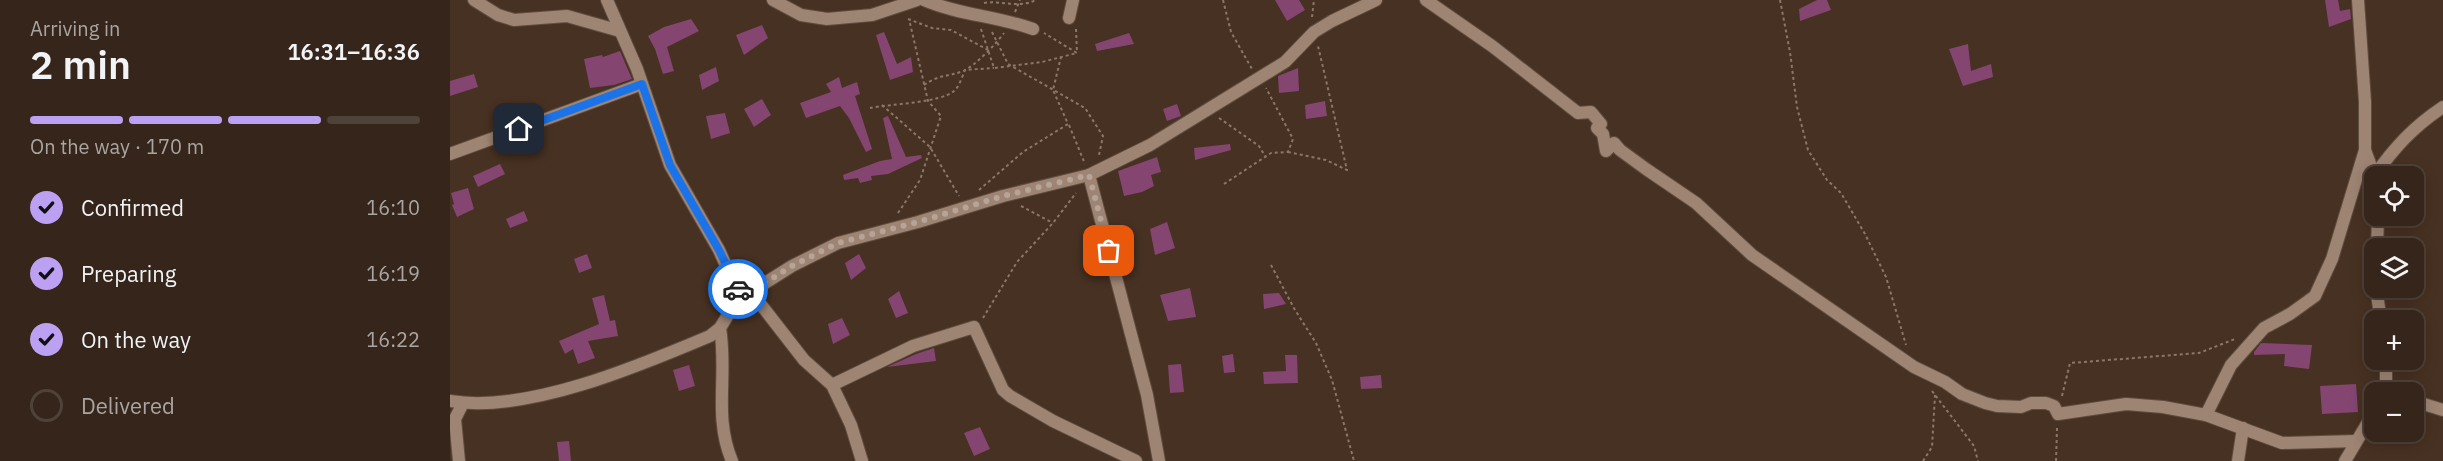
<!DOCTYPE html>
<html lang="en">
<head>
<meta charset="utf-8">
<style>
  body { margin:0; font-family:"IBM Plex Sans",sans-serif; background:#403127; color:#f1f3f6; height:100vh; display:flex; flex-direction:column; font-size:22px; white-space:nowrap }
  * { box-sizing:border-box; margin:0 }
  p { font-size:20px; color:#aaa5a2 }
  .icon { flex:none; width:33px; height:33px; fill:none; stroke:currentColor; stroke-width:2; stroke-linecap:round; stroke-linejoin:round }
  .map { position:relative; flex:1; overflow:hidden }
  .sheet { display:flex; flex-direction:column; background:#35251a; width:450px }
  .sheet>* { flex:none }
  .buttons { position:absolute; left:1914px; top:166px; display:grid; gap:12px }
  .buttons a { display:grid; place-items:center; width:60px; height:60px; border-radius:12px; background:#35251a; box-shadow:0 3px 15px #0003,0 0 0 2px #4f4239; font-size:30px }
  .pin { position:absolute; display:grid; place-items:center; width:51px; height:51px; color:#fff; margin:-26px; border-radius:12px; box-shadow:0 3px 9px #0006 }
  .courier { position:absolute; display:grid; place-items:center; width:60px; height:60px; margin:-30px; border:4px solid #1a73e8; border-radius:50%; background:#fff; color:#222; box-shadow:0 2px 8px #0007 }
  .headline em { font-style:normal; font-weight:600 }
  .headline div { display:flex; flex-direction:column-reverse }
  .headline { display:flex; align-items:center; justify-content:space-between; height:102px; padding:0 30px }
  h1 { font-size:39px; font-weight:600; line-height:45px }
  .bar { display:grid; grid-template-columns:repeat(4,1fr); gap:9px 6px; align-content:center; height:72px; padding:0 30px }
  .bar i { height:8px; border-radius:4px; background:#4f4239 }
  .bar .on { background:#bca0f2 }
  .bar p { grid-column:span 4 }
  ol { padding:0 30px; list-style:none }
  li { display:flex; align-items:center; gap:18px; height:66px }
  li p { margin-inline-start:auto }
  li .icon { padding:6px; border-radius:50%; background:#bca0f2; color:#111; stroke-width:4 }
  li:last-child { color:#aaa5a2 }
  li i { width:33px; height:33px; border:3px solid #4f4239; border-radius:50% }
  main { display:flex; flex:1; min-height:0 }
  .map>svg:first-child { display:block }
  .building { fill:#844571 }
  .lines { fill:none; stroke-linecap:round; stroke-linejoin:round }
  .minor-casing { stroke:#5f4d40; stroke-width:14 }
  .path { stroke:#8a776a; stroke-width:2; stroke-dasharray:3 3; stroke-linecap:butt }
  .minor { stroke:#9e8473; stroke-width:12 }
  .done { stroke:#b6a499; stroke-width:6; stroke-dasharray:0 10.8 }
  .route { stroke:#1a73e8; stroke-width:8 }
</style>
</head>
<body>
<main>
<section class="sheet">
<div class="headline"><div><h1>2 min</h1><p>Arriving in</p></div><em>16:31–16:36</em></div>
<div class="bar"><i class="on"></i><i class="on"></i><i class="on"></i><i></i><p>On the way · 170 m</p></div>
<ol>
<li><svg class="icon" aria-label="check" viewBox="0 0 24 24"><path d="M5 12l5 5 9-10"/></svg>Confirmed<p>16:10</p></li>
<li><svg class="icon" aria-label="check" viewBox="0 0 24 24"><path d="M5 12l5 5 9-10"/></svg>Preparing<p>16:19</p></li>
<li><svg class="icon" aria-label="check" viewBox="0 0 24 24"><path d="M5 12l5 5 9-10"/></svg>On the way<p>16:22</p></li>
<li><i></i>Delivered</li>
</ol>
</section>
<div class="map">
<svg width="1993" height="461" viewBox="0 0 1993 461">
  <rect width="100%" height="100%" fill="#473122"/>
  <!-- building -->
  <g class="building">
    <path d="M825,0h24l6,10 -18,11z"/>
    <path d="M1367,0h10l4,10 -31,11 -1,-12z"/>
    <path d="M1875,0h13l2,11 10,-2 1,10 -22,8z"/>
    <path d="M241,19l8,12 -32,16 7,24 -11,3 -8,-25 -7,-13 16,-9z"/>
    <path d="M312,25l6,13 -24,17 -8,-20z"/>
    <path d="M434,32l13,32 14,-7 2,15 -23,8 -14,-45z"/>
    <path d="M679,33l5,11 -37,7 -2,-7z"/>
    <path d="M1518,44l3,27 20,-7 2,13 -30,9 -14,-37z"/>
    <path d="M170,51l12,28 -18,6 -24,3 -6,-29 18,-4 1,2z"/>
    <path d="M266,67l3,14 -17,9 -3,-15z"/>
    <path d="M848,68l1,23 -20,2 -1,-17z"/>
    <path d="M24,74l4,13 -28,9v-15z"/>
    <path d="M389,77l3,11 15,-6 3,12 -5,2 17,53 -6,3 -17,-34 -9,-12 -34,12 -6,-15 31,-11 -5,-8z"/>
    <path d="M312,99l9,16 -17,12 -10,-18z"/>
    <path d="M875,101l2,15 -21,3 -1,-14z"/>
    <path d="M727,104l4,12 -14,5 -4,-12z"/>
    <path d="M275,113l5,20 -19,6 -5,-23z"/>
    <path d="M438,116l18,41 15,-2 1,3 -34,16 -17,2 1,4 -12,3 -2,-5 -14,2 -1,-5 37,-14 12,-2 -9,-41z"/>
    <path d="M780,144l1,6 -36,10 -1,-12z"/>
    <path d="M707,157l4,15 -10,3 3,11 -12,6 -18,4 -6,-25z"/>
    <path d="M50,164l5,10 -27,13 -5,-11z"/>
    <path d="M18,188l6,21 -17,8 -5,-12 2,-1 -3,-11z"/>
    <path d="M74,211l4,10 -18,7 -4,-9z"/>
    <path d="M717,222l8,26 -20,7 -5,-26z"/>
    <path d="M137,254l5,14 -13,5 -5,-14z"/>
    <path d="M409,254l7,14 -15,12 -6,-17z"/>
    <path d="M740,288l6,29 -28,4 -8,-26z"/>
    <path d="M449,291l9,22 -12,5 -8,-19z"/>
    <path d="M829,293l7,11 -22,5 -1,-15z"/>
    <path d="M154,295l6,26 5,-1 3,16 -30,5 7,17 -17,6 -5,-15 -8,5 -6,-13 40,-17 -7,-26z"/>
    <path d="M392,318l8,17 -17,9 -5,-20z"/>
    <path d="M1811,343l51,2 -3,24 -25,-3 1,-12 -31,1v-3z"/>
    <path d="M484,348l2,13 -49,6 29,-13z"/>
    <path d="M783,354l2,18 -11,1 -2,-17z"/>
    <path d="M835,355h12l1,28 -34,1 -1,-12 23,-1z"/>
    <path d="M731,364l3,28 -14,1 -2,-28z"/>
    <path d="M239,365l6,21 -16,5 -6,-21z"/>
    <path d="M931,375l1,13 -21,1 -1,-12z"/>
    <path d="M1906,384l2,28 -36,2 -2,-28z"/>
    <path d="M530,427l10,22 -16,7 -10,-23z"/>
    <path d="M119,441l2,20h-12l-2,-19z"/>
  </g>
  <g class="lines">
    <!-- minor casing -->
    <g class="minor-casing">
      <g id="minor">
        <path d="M24,0l24,15 16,5 53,-4 53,15"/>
        <path d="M157,0l30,69 33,96 49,85 17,38 26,18 42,54 28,25 19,40 11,36"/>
        <path d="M323,0l28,15 26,4 45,-4 45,-15"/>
        <path d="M474,0c35,15 73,16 109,29"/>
        <path d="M976,0l66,46 86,67 13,-1 10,12 -4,4 6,6 3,17 8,-8 6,7 26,19 50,34 56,52 162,112 31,15 17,12 23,9 12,3 24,1 10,-4h15l8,3 4,8 68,-10 37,3 43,8 76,28 74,-2"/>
        <path d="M1908,0l7,102v48l10,27"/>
        <path d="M619,18l4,-18"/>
        <path d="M0,154l192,-70"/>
        <path d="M639,175l58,220 12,66"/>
        <path d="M1924,176c21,-29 39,-49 69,-69"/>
        <path d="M1927,249l1,-33"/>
        <path d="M1926,288l5,33"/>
        <path d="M296,295l46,-29 46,-23 80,-21 85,-26 86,-21 61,-30 135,-83 29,-30 18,-11 44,-21"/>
        <path d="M270,328c8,47 -7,88 12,133"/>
        <path d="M1936,360v33"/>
        <path d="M382,385l81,-39 61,-19 29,63 7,6 43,25 83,40"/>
        <path d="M0,401c76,13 189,-35 260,-65l10,-8 22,-36"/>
        <path d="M1964,401l29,9"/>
        <path d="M1756,415l25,-50 33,-37 26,-14 25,-18 17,-37 33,-109"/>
        <path d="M9,461l-4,-42 8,-16"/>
        <path d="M1788,461l5,-33"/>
        <path d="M1895,461l29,-49"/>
      </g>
    </g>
    <!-- path -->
    <g class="path">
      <path d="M773,0l8,32 21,37"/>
      <path d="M1330,0l10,52 7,55 11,43 19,30 14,13 24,41 21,43 20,68"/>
      <path d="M534,3c19,-3 33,6 52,-3"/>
      <path d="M565,12l5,-12"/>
      <path d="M862,17l2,-17"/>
      <path d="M458,19l24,9 19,2 37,20"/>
      <path d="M531,29l13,39 48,-6 35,-9 -33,-20"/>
      <path d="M626,29l1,24"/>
      <path d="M542,32l16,32 77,44 18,28 -4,19"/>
      <path d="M474,85c16,-11 24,-8 39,-14 12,-5 34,-28 41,-38"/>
      <path d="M432,105l48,42 29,49"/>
      <path d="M420,108c19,-4 70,-5 84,-17 5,-4 8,-14 11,-21l29,-2"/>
      <path d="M769,118l40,28 6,10"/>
      <path d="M619,125l16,39"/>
      <path d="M838,152l38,8 21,10 -29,-124"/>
      <path d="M774,184l47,-31 17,-1 5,-13 -27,-51"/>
      <path d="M529,190l44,-38 45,-28 -15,-34 8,-33"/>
      <path d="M571,206l32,17"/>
      <path d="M448,213l22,-33 21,-64 -13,-15 -19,-82"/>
      <path d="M821,265l24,45 21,33 16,37 22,81"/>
      <path d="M533,318l34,-56 36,-39 23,-30"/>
      <path d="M1482,391l42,55 4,15"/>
      <path d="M1612,396l8,-33 129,-10 36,-14"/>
      <path d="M1473,461l9,-14 3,-52"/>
      <path d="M1606,461l1,-33"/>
    </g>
    <!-- minor -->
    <use href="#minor" class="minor"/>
  </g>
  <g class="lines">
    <!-- done -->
    <path class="done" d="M288,289l8,6 46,-29 46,-23 80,-21 85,-26 86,-21 20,76"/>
    <!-- route -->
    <path class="route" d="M69,129l123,-45 28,81 49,85 19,39"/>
  </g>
</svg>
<div class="buttons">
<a><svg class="icon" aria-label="locate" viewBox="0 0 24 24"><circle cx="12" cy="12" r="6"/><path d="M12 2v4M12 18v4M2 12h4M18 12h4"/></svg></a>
<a><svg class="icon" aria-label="layers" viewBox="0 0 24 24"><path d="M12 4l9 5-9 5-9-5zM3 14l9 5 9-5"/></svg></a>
<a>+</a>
<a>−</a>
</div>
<div class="pin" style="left:659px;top:251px;background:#ea580c"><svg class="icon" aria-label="bag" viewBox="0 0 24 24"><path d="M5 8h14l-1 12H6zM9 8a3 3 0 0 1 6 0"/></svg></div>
<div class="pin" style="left:69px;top:129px;background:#1f2937"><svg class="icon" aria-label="home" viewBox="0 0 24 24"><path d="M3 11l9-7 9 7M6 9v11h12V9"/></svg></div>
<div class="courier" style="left:288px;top:289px"><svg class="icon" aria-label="car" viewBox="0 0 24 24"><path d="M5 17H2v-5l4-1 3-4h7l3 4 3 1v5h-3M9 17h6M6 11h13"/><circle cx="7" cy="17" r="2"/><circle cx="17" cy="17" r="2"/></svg></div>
</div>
</main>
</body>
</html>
